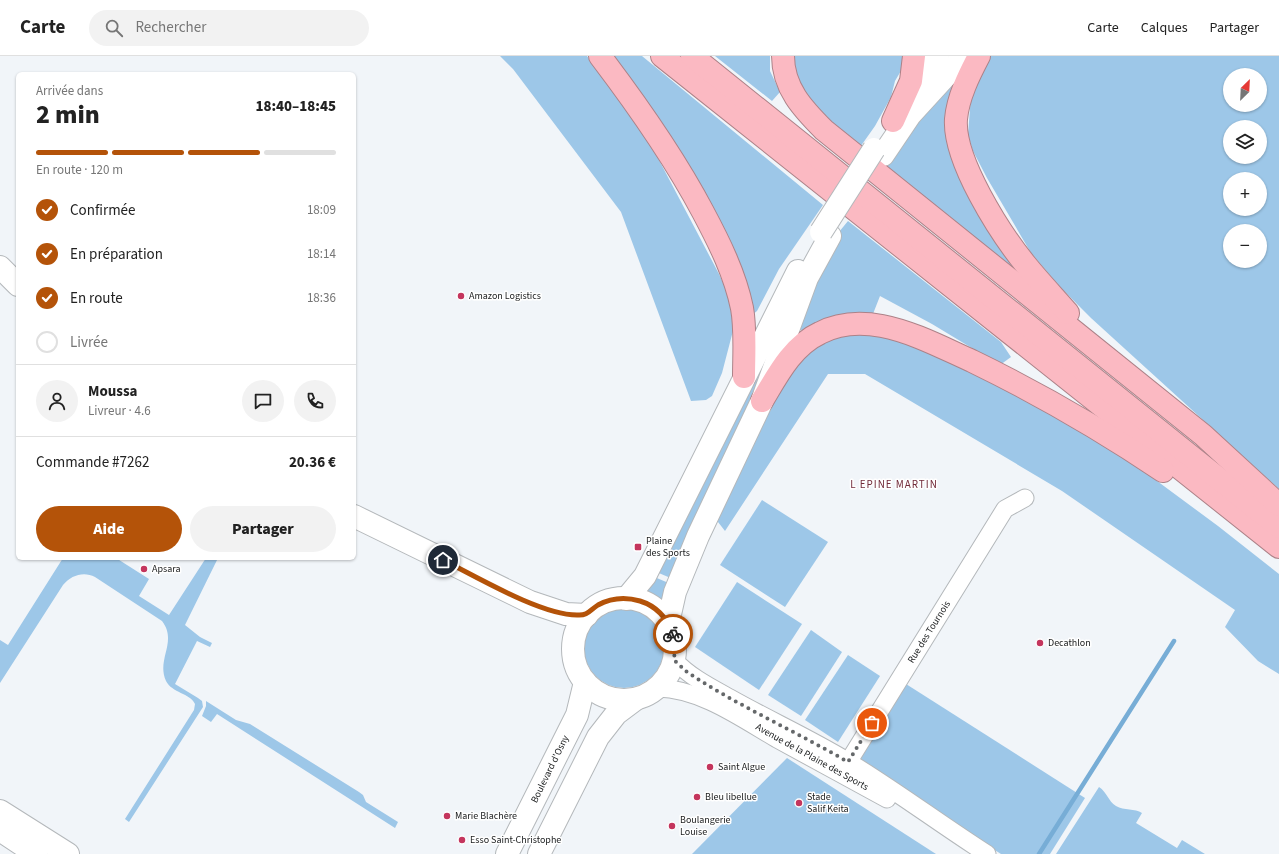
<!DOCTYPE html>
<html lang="fr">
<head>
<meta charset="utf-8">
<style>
  body { margin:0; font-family:"Source Sans 3",sans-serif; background:#f2f2f2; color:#222; height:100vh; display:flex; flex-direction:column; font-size:15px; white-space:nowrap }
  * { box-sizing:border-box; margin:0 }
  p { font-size:13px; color:#767676 }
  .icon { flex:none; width:22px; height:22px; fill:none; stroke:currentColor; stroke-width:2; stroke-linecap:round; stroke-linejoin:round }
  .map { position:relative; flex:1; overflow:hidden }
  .panel { position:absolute; left:16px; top:16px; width:340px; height:488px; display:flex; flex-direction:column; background:#fff; border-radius:6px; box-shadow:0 1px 3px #0004 }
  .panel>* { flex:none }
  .needle { width:26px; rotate:24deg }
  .fabs { position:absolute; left:1223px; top:12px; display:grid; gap:8px }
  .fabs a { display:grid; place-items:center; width:44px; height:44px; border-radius:50%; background:#fff; box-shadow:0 1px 3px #0004; font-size:20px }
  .pin { position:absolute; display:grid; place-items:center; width:34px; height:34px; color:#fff; margin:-17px; border:2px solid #fff; border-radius:50%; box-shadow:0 1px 4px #0007 }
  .courier { position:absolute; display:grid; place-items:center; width:40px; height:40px; margin:-20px; border:3px solid #b45309; border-radius:50%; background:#fff; color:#222; box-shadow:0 1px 5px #0007 }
  .headline em { font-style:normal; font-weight:800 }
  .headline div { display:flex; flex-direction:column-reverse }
  .headline { display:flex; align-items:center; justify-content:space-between; height:68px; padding:0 20px }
  h1 { font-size:26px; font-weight:800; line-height:30px }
  .bar { display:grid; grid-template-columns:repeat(4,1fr); gap:6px 4px; align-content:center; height:48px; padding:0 20px }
  .bar i { height:5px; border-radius:3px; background:#e0e0e0 }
  .bar .on { background:#b45309 }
  .bar p { grid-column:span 4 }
  .line { display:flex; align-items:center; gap:10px; padding:0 20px; border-top:1px solid #e0e0e0 }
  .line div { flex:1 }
  .round { display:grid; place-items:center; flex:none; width:42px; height:42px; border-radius:21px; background:#f2f2f2 }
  ol { padding:0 20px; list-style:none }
  li { display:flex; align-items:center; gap:12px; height:44px }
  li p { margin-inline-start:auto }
  li .icon { padding:4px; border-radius:50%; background:#b45309; color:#fff; stroke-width:4 }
  li:last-child { color:#767676 }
  li i { width:22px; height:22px; border:2px solid #e0e0e0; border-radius:50% }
  .action { display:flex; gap:8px; margin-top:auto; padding:8px 20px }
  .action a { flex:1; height:46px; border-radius:24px; background:#b45309; color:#fff; font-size:16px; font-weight:800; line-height:46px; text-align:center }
  .action a+a { background:#f2f2f2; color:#222 }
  header { display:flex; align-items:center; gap:24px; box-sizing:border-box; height:56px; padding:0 20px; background:#fff; border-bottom:1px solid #e0e0e0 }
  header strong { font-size:19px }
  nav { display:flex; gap:22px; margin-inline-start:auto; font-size:14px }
  .search { width:280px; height:36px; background:#f2f2f2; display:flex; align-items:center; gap:10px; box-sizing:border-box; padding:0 14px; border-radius:22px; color:#767676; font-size:15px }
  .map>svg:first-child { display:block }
  .green { fill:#9dc7e8; fill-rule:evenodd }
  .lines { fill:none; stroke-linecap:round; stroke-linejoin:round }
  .stream { stroke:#77add6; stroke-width:4.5 }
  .street-casing { stroke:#b4b8bb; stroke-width:19 }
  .secondary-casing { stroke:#b4b8bb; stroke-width:24 }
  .highway-casing { stroke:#ac8288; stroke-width:24 }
  .street { stroke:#fff; stroke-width:17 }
  .secondary { stroke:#fff; stroke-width:22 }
  .highway { stroke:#fbb9c2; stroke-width:22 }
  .secondary-bridge-casing { stroke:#b4b8bb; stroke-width:24; stroke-linecap:butt }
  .secondary-bridge { stroke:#fff; stroke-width:22 }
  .done { stroke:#65686a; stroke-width:4; stroke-dasharray:0 7.2 }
  .route { stroke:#b45309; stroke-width:5 }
  .poi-dot { fill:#c4355d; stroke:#fff; stroke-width:1.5 }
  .labels { text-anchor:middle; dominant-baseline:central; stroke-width:3; stroke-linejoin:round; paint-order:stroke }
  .poi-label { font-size:10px; fill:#1a1c1d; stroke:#fff; text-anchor:start }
  .street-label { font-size:10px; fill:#1a1c1d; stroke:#fff }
  .neighbourhood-label { font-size:11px; letter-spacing:1px; fill:#722c3b; stroke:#fff }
</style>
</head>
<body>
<header>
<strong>Carte</strong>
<div class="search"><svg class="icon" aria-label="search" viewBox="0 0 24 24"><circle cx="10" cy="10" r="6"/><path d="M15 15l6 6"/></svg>Rechercher</div>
<nav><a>Carte</a><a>Calques</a><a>Partager</a></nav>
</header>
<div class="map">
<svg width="1279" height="798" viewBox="0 0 1279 798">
  <rect width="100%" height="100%" fill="#f1f5f9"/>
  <!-- green -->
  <g class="green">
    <path d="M500,0h87l62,85 70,133 12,26 3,27 -12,46 -10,23 -6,4 -15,1 -70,-189 -108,-143z"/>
    <path d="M609,0h33l181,149 -44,64 -22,42 -5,4z"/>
    <path d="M715,0h55v15l10,21 -8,9z"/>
    <path d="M792,0h112l-2,13 -7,12 -4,16 -16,29 -17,24 -19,-16 -41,-49z"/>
    <path d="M985,0h294v433l-188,-171 -30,-30 -30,-35 -44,-75 -14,-27 -5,-16 3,-40zM1230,19h30v30h-30zM1230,71h30v30h-30zM1230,123h30v30h-30zM1230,175h30v30h-30z"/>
    <path d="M958,18l-8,37 81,175 -148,-119 19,-29z"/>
    <path d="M848,165l153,121 10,15 -11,8 -68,-41 -52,-28 -9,23 -67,12 -5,-2 2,-22 38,-75z"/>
    <path d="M852,274l47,9 89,41 55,28 87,53 88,65 61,48v100l-21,-13 -33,-34 10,-17 -173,-119 -197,-117h-37l-103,157 -7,-9 2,-17 79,-152z"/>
    <path d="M768,286l7,13 -102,224 -19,-8z"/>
    <path d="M762,444l66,42 -43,65 -65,-42z"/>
    <path d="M63,502h53l33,21 -10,17 30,19 37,-57h12l-33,67 15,12 12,6 -2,4 -13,-6 -22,43 23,14 4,3 1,6 -74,115 -4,-3 69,-109 1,-6c-5,-11 -23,-11 -29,-23 -10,-22 12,-39 -4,-60l-67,-44c-11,-6 -24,-2 -32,8l-63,98v-43l8,5z"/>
    <path d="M652,520l19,8 -7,19 -20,-12z"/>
    <path d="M737,526l65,42 -43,66 -64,-43z"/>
    <circle cx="624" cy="592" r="40"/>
    <path d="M811,574l31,22 -41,64 -33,-21z"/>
    <path d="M848,599l32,21 -42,66 -33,-22z"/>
    <path d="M906,628l179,114 -35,56h-49l-137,-87 -3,-9z"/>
    <path d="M206,645l30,19 14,4 109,68 4,3 3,7 32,20 -3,6 -178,-114 -6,8 -9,-6 4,-10z"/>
    <path d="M787,702l149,96h-244z"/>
    <path d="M1099,731c8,5 9,14 17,19 8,5 19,2 26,7l-6,10 41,25 5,-8 23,14h-149z"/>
  </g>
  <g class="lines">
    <!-- stream -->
    <path class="stream" d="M1039,798l135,-213"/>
    <!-- street casing -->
    <g class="street-casing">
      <g id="street">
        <path d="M674,604c16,17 36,27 56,38 39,22 79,40 117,63 48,29 93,63 140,93"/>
        <path d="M658,632c43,1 83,30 119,51 37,20 73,40 110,60"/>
        <path d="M842,716l163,-263 20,-11"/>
      </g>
    </g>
    <!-- secondary casing -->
    <g class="secondary-casing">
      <g id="secondary">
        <path d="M905,48l33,-48"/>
        <path d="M883,99l27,-40 54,-59"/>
        <path d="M0,211l18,18"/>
        <path d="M354,460l176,86 36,12 21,1"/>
        <circle cx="624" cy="593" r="51"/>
        <path d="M626,543l19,-23 153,-305"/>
        <path d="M668,567l7,-31 23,-56 64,-135 45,-123 23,-42"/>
        <path d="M0,755l68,43"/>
        <path d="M0,774l36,24"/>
        <path d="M507,798l70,-139 8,-33"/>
        <path d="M539,798l59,-117 18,-23 20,-15"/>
      </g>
    </g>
    <!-- highway casing -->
    <g class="highway-casing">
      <g id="highway">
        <path d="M600,0c38,50 74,101 103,156 16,30 32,62 39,96 4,22 2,46 2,69"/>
        <path d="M662,0l617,491"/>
        <path d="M692,0l587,471"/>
        <path d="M783,0c0,32 20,53 41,74l379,305 76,70"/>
        <path d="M979,0c-10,19 -21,41 -23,63 -3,41 44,114 70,146 13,16 28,32 42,48"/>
        <path d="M893,65l18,-40 3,-25"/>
        <path d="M762,345c15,-25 30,-55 58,-68 19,-10 41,-11 62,-7 31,6 61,22 90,35 66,32 130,69 191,110"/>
      </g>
    </g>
    <!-- street -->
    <use href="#street" class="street"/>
    <!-- secondary -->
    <use href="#secondary" class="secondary"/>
    <!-- highway -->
    <use href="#highway" class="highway"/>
    <!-- secondary-bridge casing -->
    <g class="secondary-bridge-casing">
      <path id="secondary-bridge" d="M821,176l53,-83"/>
    </g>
    <!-- secondary-bridge -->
    <use href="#secondary-bridge" class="secondary-bridge"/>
  </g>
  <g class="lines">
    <!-- done -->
    <path class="done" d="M673,578l2,13 -1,13 13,12c51,34 108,59 161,90l24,-39"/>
    <!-- route -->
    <path class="route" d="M443,504c34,17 98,55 134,55 11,1 13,-5 21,-10 13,-7 28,-8 42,-4 16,5 27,17 33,33"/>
  </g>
  <!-- markers -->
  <g class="poi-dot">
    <circle cx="461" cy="240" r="4"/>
    <rect x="634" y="487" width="8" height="8" rx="2"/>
    <circle cx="144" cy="513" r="4"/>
    <circle cx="1040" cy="587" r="4"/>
    <circle cx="710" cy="711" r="4"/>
    <circle cx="697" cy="741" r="4"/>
    <circle cx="799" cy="747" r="4"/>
    <circle cx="447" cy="760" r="4"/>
    <circle cx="672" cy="770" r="4"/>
    <circle cx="462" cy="784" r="4"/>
  </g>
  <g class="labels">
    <!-- poi labels -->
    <g class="poi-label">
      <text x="469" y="240">Amazon Logistics</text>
      <text x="646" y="485">Plaine<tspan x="646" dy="12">des Sports</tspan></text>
      <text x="152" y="513">Apsara</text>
      <text x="1048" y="587">Decathlon</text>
      <text x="718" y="711">Saint Algue</text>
      <text x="705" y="741">Bleu libellue</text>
      <text x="807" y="741">Stade<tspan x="807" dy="12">Salif Keita</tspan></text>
      <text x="455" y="760">Marie Blachère</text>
      <text x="680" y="764">Boulangerie<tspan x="680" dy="12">Louise</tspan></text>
      <text x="470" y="784">Esso Saint-Christophe</text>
    </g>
    <!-- street labels -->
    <g class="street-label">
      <text transform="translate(929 576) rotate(-58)">Rue des Tournois</text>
      <text transform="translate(812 701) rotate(29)">Avenue de la Plaine des Sports</text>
      <text transform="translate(550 713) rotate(-64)">Boulevard d'Osny</text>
    </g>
    <!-- neighbourhood labels -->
    <g class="neighbourhood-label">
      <text x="894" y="428">L EPINE MARTIN</text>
    </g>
  </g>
</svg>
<div class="fabs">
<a><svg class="needle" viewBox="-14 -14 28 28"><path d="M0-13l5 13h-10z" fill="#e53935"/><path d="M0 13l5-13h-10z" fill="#767676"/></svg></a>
<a><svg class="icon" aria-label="layers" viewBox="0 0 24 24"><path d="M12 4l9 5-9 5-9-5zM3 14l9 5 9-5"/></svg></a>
<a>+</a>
<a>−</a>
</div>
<div class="pin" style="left:872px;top:667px;background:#ea580c"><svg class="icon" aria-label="bag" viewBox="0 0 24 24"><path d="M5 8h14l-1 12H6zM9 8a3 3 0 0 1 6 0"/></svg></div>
<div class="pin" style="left:443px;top:504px;background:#1f2937"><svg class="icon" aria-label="home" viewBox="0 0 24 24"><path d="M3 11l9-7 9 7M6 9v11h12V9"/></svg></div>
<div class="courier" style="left:673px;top:578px"><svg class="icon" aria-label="bike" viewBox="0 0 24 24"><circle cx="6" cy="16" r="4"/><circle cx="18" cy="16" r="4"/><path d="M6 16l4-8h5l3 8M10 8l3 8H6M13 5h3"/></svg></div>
<section class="panel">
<div class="headline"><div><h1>2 min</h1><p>Arrivée dans</p></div><em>18:40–18:45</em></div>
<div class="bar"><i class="on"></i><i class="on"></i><i class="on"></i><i></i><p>En route · 120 m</p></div>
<ol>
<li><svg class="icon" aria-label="check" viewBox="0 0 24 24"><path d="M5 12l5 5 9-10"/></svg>Confirmée<p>18:09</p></li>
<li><svg class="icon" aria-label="check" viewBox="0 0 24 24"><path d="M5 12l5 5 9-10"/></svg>En préparation<p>18:14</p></li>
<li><svg class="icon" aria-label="check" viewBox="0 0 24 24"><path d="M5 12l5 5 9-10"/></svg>En route<p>18:36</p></li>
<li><i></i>Livrée</li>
</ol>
<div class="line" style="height:72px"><a class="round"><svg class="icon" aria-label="person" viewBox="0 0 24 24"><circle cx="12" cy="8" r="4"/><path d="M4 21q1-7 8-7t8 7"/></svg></a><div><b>Moussa</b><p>Livreur · 4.6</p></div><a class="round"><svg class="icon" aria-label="chat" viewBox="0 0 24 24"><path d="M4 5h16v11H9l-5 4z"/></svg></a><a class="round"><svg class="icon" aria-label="phone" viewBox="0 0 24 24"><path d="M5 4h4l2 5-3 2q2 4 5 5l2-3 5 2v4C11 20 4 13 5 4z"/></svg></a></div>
<div class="line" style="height:52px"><div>Commande #7262</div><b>20.36 €</b></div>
<div class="action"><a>Aide</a><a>Partager</a></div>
</section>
</div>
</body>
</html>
